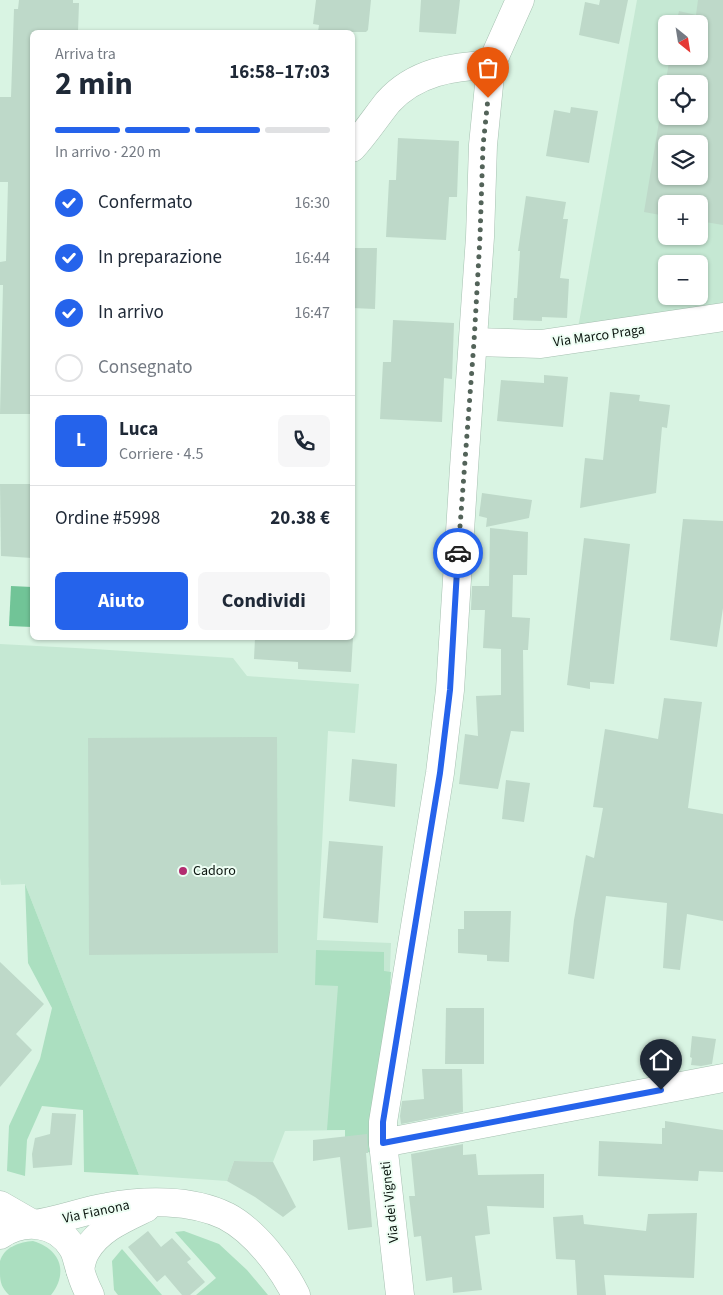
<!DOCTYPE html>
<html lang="it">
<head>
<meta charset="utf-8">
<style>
  body { margin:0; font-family:"Source Sans 3",sans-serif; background:#f6f6f7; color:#1f2937; height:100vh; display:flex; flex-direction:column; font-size:19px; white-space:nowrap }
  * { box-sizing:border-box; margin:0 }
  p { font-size:16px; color:#747a83 }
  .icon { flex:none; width:28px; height:28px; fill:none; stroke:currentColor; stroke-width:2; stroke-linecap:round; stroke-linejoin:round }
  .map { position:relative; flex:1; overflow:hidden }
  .side { position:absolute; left:30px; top:30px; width:325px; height:610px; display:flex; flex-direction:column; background:#fff; border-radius:8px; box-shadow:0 1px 4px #0004 }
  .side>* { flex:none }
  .needle { width:32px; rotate:150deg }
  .controls { position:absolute; left:658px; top:15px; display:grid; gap:10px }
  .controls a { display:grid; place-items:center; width:50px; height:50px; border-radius:8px; background:#fff; box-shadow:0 1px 4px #0004; font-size:25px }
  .pin { position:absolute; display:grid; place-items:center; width:42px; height:42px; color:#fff; margin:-51px -21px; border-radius:50% 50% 50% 0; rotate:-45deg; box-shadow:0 0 5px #0007 }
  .pin .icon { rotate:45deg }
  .courier { position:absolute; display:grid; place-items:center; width:50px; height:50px; margin:-25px; border:4px solid #2563eb; border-radius:50%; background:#fff; color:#222; box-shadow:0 1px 6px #0007 }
  .overview em { font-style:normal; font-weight:700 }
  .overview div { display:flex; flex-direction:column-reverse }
  .overview { display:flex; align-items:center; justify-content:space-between; height:85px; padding:0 25px }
  h1 { font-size:32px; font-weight:700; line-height:38px }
  .bar { display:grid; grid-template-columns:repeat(4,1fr); gap:8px 5px; align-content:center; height:60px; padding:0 25px }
  .bar i { height:6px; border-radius:4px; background:#e0e1e3 }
  .bar .on { background:#2563eb }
  .bar p { grid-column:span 4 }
  .line { display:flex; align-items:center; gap:12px; padding:0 25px; border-top:1px solid #e0e1e3 }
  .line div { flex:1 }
  .round { display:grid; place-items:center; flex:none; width:52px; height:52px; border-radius:8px; background:#f6f6f7 }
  ol { padding:0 25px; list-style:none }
  li { display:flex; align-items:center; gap:15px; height:55px }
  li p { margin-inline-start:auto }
  li .icon { padding:5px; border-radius:50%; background:#2563eb; color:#fff; stroke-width:4 }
  li:last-child { color:#747a83 }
  li i { width:28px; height:28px; border:2px solid #e0e1e3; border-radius:50% }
  .button { display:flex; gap:10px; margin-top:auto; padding:10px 25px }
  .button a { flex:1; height:58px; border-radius:8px; background:#2563eb; color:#fff; font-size:20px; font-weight:700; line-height:58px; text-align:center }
  .button a+a { background:#f6f6f7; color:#1f2937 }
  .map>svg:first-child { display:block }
  .built { fill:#c5e8d3; fill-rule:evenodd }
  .green { fill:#abdfc0 }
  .water { fill:#71c497 }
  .building { fill:#bed9c9; fill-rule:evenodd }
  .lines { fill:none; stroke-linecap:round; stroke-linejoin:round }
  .minor-casing { stroke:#a6c0b1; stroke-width:29 }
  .major-casing { stroke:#a6c0b1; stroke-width:29 }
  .minor { stroke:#fff; stroke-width:28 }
  .major { stroke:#fff; stroke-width:28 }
  .done { stroke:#536359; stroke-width:5; stroke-dasharray:0 9 }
  .route { stroke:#2563eb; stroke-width:6 }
  .poi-dot { fill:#b32c70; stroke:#eefef4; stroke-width:2 }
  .labels { text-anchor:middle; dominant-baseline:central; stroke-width:4; stroke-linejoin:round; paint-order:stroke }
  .street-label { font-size:14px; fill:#0b150f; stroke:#eefef4 }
  .poi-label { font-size:14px; fill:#0b150f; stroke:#eefef4; text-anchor:start }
</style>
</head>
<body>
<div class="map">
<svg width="723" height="1295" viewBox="0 0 723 1295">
  <rect width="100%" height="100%" fill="#d9f4e3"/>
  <!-- built -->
  <g class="built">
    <path d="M637,0h86v303l-145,25zM666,24h33v32h-33zM666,84h33v32h-33zM666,144h33v32h-33zM666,204h33v32h-33zM666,264h33v32h-33z"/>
    <path d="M0,644l94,5 139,9 14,18 112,8 -4,49 -27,-2 -11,209 74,3 -3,77 -17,132 -26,1v-23l-60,1 -12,31 -39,-1 -7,20 -88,-6 -114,-291 -24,1 -1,-7z"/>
  </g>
  <!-- green -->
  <g class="green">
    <path d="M25,884l114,291 -55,-3 -1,-62 -41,-4 -15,34 -2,36 -18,-5 2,-45 31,-67 12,-51 -24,-45z"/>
    <path d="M316,950l68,2v19l7,1 -3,48 -17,132 -26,1v-23h-18l11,-144 -23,-1z"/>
    <path d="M184,1231l35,13 28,26 21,25h-72l20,-17 -41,-46z"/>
    <path d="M33,1241c27,8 36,31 18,54h-42c-7,-7 -9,-12 -9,-22 0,-3 0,-9 0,-12 4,-14 20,-19 33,-20z"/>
    <path d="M122,1249l40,46h-44l-4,-5 -2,-29z"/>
  </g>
  <!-- water -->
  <path class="water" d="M11,586l21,1v40l-23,-1z"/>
  <!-- building -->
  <g class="building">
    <path d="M19,0h54v3h6l-1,29h-46v382h-32l3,-129h-3v-23l6,-1 2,-79h-8v-85h11l3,-88h4z"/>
    <path d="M316,0h55l-3,30 -2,2h-48l1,-7 -6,-1z"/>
    <path d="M421,0h39l-4,34 -37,-2z"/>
    <path d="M600,0h28l-9,44 -40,-9 6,-33 14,3z"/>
    <path d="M698,0h25v225l-24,-4v-17h-33v12l-22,-4 26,-156h29v-32h-23l3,-13 17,4zM666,84h33v32h-33zM666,144h33v32h-33z"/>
    <path d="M571,107l27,4 -9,52 -43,-7 8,-46 16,3z"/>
    <path d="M398,138l61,3 -2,56h-8l-3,43 -60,-3 3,-57h7z"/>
    <path d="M526,196l40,6 -3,17h5l-8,59 9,1 -2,39 -25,-1v4l-29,-1 1,-22h3l3,-47h-2z"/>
    <path d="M352,248h25l-2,61 -23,-1z"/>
    <path d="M393,320l61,3 -2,56 -8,-1 -2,44 -62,-3 3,-57h8z"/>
    <path d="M544,375l24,2 -5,50 -66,-6 4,-41 43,3z"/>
    <path d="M610,392l30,3 -1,6 31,4 -3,23 -5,-1 -6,66 -76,15 5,-50 18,2z"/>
    <path d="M0,484h32v74l-31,-2z"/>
    <path d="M482,493l50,7 -3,18 -43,9 1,-9 -8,-2z"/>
    <path d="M683,519l40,2v87l-6,39 -47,-7z"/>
    <path d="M490,528l38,4 -1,43h-14l-1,42 18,1 -2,32h-5l1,82 -13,-1 -13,58 -39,-5 6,-50 13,2 -2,-40 25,-1v-46l-18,-1 2,-38h-14l1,-24h17z"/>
    <path d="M584,538l46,6 -16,140 -24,-2v7l-23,-4z"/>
    <path d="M255,638h98l-2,34 -53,-3v-7l-44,-3z"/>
    <path d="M664,698l38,4 -14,106 35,6v107l-36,-7 -7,56 -17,-2 4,-65 -61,-7 -12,83 -26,-5 6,-54 12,-65 8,3 9,-50 -10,-1 12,-78 53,10z"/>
    <path d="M277,737l1,216 -189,2 -1,-217z"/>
    <path d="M352,759l45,5 -2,43 -46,-6z"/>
    <path d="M506,780l24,3 -6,39 -22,-3z"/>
    <path d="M329,841l54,5 -5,77 -55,-5z"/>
    <path d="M464,911h47l-2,51 -22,-1v-6l-29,-2v-24h6z"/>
    <path d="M0,962l44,42 -28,30 16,16 -32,37z"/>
    <path d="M446,1008h38v56h-39z"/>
    <path d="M692,1036l24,3 -4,25 -11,2 -10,-1 1,-7 -2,-1z"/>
    <path d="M422,1069h40l1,43 -62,12 -1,-8 2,-15 22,-2z"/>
    <path d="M52,1113l24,1 -4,51 -39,3 -1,-14 3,-16 15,-4z"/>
    <path d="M665,1121l58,9v42l-24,-1 -1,10 -100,-5 1,-35 63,3v-16h3z"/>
    <path d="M367,1134l1,19h-2l6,74 -24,3 -8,-73 -27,4v-21z"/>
    <path d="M463,1144v11l13,-1 2,21 66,-1v34l-57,-2 3,28 -15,2 7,54 -29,3 -1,-16 -26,4 -5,-45 -7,1 -5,-41h6l-4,-42z"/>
    <path d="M234,1161l39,1 23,45 -13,10 -28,-20 -28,-16z"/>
    <path d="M697,1213l-3,65 -90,-3 2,20h-29l-2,-35 -19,-1 -3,-42 30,-2 1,9 62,7 2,-17z"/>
    <path d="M148,1231l13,16 11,-9 19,21 -4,3 18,20 -15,13h-8l-17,-20 -8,7 -29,-35z"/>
  </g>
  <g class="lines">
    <!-- minor casing -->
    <g class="minor-casing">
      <g id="minor">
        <path d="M352,148c13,-14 24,-31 36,-46 27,-30 65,-36 103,-37"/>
        <path d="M474,342l67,2 182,-27"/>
        <path d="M383,1143l340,-65"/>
        <path d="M33,1224c25,-3 49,-13 74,-17 37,-7 84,-8 119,9 29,15 56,51 70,79"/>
        <path d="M80,1270c1,-6 3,-14 6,-19 13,-22 37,-32 60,-43"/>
        <path d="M400,1295l-17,-152v-21l57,-349 10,-83 14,-222 16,-231 3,-92 8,-80 29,-65"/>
      </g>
    </g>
    <!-- major casing -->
    <g class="major-casing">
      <g id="major">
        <path d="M0,1205l33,19"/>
        <path d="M0,1235c23,-16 56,-14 72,12 5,7 5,15 8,22 2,9 6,18 10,26"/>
      </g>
    </g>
    <!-- minor -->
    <use href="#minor" class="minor"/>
    <!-- major -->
    <use href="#major" class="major"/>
  </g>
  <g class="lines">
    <!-- done -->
    <path class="done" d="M458,553l16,-211 6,-105 3,-91 5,-48"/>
    <!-- route -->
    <path class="route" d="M458,553l-8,137 -10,83 -57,349v21l278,-53"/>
  </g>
  <!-- markers -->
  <circle class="poi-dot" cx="183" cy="871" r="5"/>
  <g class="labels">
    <!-- street labels -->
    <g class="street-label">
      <text transform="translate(599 336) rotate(-8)">Via Marco Praga</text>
      <text transform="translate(390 1202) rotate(-96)">Via dei Vigneti</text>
      <text transform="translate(96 1212) rotate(-12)">Via Fianona</text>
    </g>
    <!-- poi labels -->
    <g class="poi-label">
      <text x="193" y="871">Cadoro</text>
    </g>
  </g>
</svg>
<div class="controls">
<a><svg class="needle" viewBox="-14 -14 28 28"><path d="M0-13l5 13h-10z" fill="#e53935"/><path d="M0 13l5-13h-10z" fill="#747a83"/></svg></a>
<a><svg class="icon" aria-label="locate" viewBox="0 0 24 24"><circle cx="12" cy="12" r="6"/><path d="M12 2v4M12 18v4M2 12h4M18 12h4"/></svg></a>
<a><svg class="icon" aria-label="layers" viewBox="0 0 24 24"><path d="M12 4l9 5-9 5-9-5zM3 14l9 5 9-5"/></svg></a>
<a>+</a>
<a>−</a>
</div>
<div class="pin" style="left:488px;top:98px;background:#ea580c"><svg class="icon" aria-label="bag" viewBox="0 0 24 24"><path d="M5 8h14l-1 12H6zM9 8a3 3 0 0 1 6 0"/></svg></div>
<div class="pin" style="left:661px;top:1090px;background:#1f2937"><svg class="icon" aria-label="home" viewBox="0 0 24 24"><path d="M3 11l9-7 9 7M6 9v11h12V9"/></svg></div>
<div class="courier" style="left:458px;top:553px"><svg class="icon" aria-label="car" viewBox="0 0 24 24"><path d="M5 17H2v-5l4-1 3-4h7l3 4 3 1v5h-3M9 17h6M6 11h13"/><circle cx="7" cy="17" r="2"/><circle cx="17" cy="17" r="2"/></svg></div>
<section class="side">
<div class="overview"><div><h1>2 min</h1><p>Arriva tra</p></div><em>16:58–17:03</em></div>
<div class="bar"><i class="on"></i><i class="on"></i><i class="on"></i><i></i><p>In arrivo · 220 m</p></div>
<ol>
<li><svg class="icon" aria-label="check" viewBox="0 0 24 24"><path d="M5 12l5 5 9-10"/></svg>Confermato<p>16:30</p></li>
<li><svg class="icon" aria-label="check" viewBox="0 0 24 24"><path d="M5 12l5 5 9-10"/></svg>In preparazione<p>16:44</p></li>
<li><svg class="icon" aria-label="check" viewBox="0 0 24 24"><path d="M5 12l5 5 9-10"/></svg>In arrivo<p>16:47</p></li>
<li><i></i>Consegnato</li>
</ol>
<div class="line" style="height:90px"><b class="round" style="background:#2563eb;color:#fff">L</b><div><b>Luca</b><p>Corriere · 4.5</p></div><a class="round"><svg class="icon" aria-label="phone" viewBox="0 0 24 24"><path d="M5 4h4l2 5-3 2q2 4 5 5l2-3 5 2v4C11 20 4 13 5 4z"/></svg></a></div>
<div class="line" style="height:65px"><div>Ordine #5998</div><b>20.38 €</b></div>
<div class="button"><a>Aiuto</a><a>Condividi</a></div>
</section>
</div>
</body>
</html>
